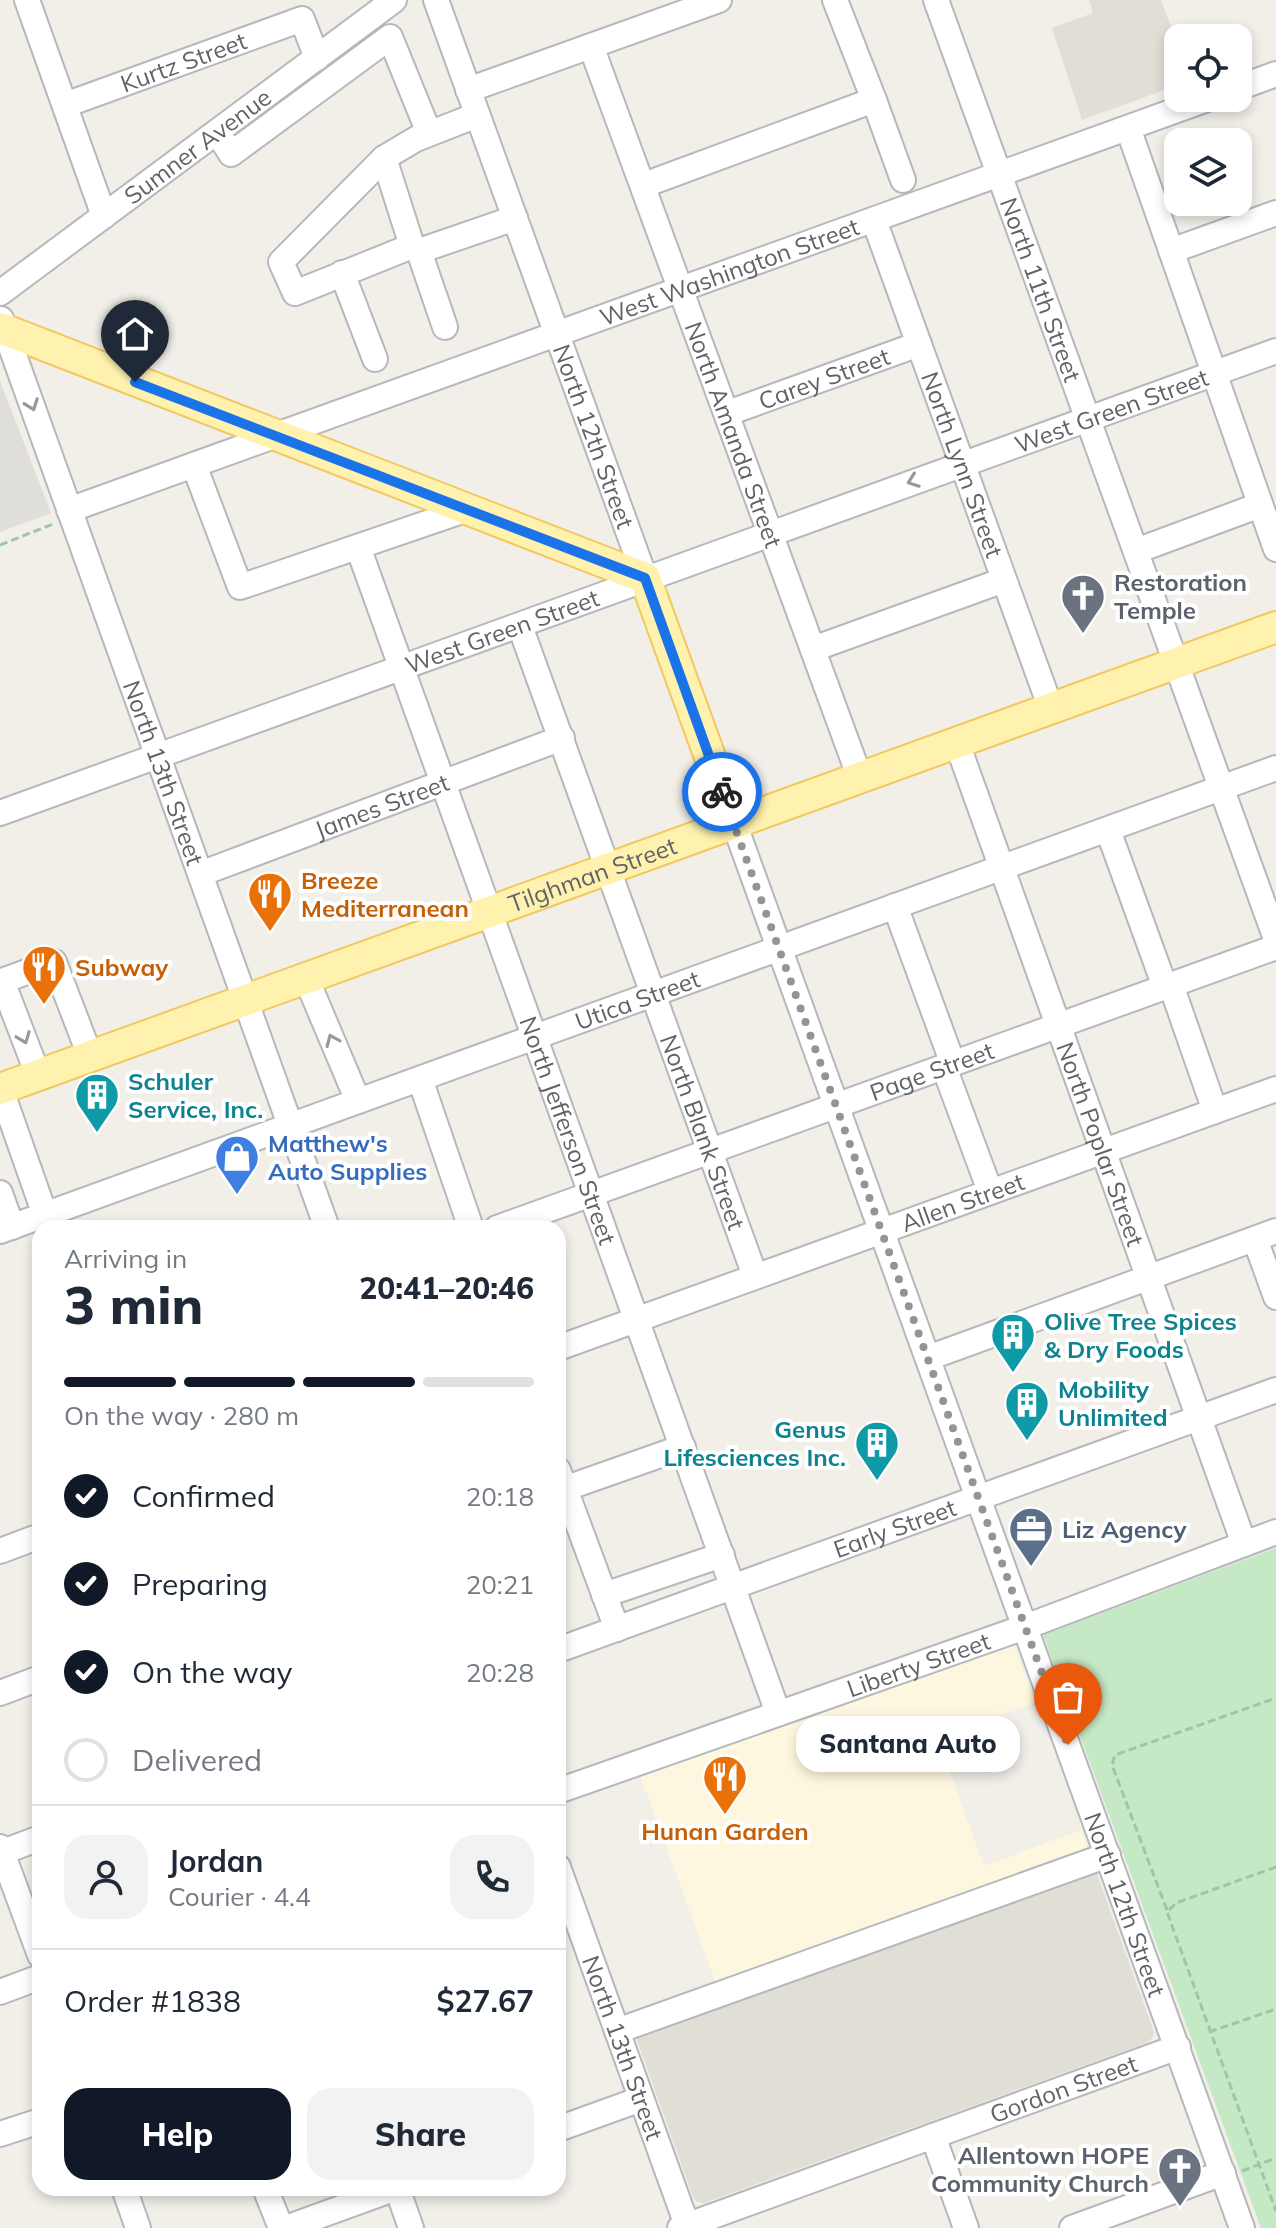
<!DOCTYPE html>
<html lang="en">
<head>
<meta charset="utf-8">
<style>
  body { margin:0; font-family:Mulish,sans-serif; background:#f2f2f3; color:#1f2937; height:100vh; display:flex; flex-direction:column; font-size:30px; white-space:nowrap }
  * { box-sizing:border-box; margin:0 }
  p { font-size:26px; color:#747a83 }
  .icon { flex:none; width:44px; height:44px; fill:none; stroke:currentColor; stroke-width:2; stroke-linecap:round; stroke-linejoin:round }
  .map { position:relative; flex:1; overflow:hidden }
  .side { position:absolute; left:32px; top:1220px; width:534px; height:976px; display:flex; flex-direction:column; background:#fff; border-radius:24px; box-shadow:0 4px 12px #0003 }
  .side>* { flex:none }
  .buttons { position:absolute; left:1164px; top:24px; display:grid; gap:16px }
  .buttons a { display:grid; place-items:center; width:88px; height:88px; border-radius:16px; background:#fff; box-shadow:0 4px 12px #0003; font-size:40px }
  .pin { position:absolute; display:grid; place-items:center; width:68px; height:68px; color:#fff; margin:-82px -34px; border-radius:50% 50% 50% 0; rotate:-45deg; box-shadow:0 0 8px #0007 }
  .pin .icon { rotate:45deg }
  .courier { position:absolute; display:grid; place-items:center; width:80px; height:80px; margin:-40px; border:6px solid #1a73e8; border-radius:50%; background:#fff; color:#222; box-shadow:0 2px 10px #0007 }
  .bubble { position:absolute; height:56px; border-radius:24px; background:#fff; box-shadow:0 4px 12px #0003; font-size:26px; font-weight:800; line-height:56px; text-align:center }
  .head em { font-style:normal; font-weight:800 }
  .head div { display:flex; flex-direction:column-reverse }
  .head { display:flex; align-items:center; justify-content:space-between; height:136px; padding:0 32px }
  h1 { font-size:52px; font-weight:800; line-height:60px }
  .bar { display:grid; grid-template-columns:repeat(4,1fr); gap:12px 8px; align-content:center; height:96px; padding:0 32px }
  .bar i { height:10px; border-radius:6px; background:#e0e1e3 }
  .bar .on { background:#111827 }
  .bar p { grid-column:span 4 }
  .line { display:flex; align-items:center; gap:20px; padding:0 32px; border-top:2px solid #e0e1e3 }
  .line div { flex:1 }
  .round { display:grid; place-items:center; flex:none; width:84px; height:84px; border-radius:24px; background:#f2f2f3 }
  ol { padding:0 32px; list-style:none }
  li { display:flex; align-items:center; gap:24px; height:88px }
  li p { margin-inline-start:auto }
  li .icon { padding:8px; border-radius:50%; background:#111827; color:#fff; stroke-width:4 }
  li:last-child { color:#747a83 }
  li i { width:44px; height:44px; border:4px solid #e0e1e3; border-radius:50% }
  .action { display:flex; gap:16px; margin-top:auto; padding:16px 32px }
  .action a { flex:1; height:92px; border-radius:24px; background:#111827; color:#fff; font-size:32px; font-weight:800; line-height:92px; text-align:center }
  .action a+a { background:#f2f2f3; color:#1f2937 }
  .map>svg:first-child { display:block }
  .commercial { fill:#fef7e0 }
  .industrial { fill:#e0deda }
  .education { fill:#e1ded6 }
  .green { fill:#c5e8c5 }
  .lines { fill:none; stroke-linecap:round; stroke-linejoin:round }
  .minor-casing { stroke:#b5b8bc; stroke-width:28 }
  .major-casing { stroke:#f2c960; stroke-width:34 }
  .path { stroke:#9cc7a9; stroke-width:3; stroke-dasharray:8 4; stroke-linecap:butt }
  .minor { stroke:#fff; stroke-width:24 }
  .major { stroke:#fff2af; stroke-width:30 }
  .oneway { stroke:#979a9d }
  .done { stroke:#929495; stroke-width:8; stroke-dasharray:0 14.4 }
  .route { stroke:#1a73e8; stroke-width:10 }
  .labels { text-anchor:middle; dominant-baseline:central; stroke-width:8; stroke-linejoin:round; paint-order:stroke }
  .street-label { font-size:24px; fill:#5f6368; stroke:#fff }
  .worship-label { font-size:24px; font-weight:bold; fill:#5b616d; stroke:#fff; text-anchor:start }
  .food-label { font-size:24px; font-weight:bold; fill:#c56008; stroke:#fff; text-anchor:start }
  .culture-label { font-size:24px; font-weight:bold; fill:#0d838f; stroke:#fff; text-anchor:start }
  .shop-label { font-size:24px; font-weight:bold; fill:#366cbe; stroke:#fff; text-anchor:start }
  .service-label { font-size:24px; font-weight:bold; fill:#4e5e75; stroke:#fff; text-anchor:start }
</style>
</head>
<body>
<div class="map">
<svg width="1276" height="2228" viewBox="0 0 1276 2228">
  <rect width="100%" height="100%" fill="#f1efe8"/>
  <!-- commercial -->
  <path class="commercial" d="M1004,1645l8,1 4,5 19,52 -98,34 47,129 97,-36 8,22 -372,134 -77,-211z"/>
  <!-- industrial -->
  <path class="industrial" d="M0,381l51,132 -51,19z"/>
  <!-- education -->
  <g class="education">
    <path d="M1089,0h72l17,45v40l-96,35 -30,-92 41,-15z"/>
    <path d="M1089,1852l65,180 -2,6 -5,5 -443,160 -7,-1 -4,-5 -64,-179z"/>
  </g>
  <!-- green -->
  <path class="green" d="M1276,1548v680h-15l-218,-593z"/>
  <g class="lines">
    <!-- minor casing -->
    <g class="minor-casing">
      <g id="minor">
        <path d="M27,0l77,216"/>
        <path id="s1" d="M436,0l209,578"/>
        <path id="s2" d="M936,0l340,939"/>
        <path id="s3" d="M591,46l269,732"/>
        <path d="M1238,88l38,-14"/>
        <path d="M468,90l251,-90"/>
        <path d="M874,100l29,80"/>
        <path id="s4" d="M65,105l237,-86 15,39"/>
        <path d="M1128,128l148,421"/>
        <path d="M217,132l14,22 159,-117 39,96"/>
        <path d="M384,158l28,88 7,5 96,-33"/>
        <path d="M644,185l230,-85 -39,-100"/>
        <path id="s5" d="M874,220l177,489"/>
        <path d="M412,246l-117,47 -14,-31 103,-104 32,-19 61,-24"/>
        <path d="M419,251l26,76"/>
        <path d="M1171,251l105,-38"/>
        <path d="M342,273l33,86"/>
        <path id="s6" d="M0,293l394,-293"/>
        <path id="s7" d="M1,319l326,909"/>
        <path id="s8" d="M728,413l191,-69"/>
        <path d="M194,465l46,122 225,-77"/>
        <path id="s9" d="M69,510l1141,-412"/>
        <path id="s10" d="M358,547l420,1166"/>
        <path d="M1136,551l124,-46"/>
        <path id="s11" d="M520,626l235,650"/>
        <path d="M813,649l191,-69"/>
        <path id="s12" d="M957,743l287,801"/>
        <path id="s13" d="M0,813l1276,-462"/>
        <path id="s14" d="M734,823l508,1405"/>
        <path d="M1108,830l57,157"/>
        <path id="s15" d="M200,874l362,-136"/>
        <path d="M895,906l58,158"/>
        <path d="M306,978l52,123"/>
        <path d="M1171,985l44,126"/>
        <path d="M944,1067l46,124"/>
        <path d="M38,1075l-36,-94 52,-19 36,94"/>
        <path d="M420,1079l51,149"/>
        <path d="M0,1087l45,128"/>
        <path d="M0,1193l12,34"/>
        <path id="s16" d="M497,1228l779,-281"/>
        <path id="s17" d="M0,1231l1276,-463"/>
        <path d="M1255,1239l21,58"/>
        <path id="s18" d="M558,1348l718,-259"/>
        <path d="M928,1358l348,-127"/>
        <path d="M558,1470l59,159"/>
        <path d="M558,1491l125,-44"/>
        <path d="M0,1551l40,-15"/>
        <path d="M604,1595l118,-40"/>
        <path id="s19" d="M558,1650l718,-260"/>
        <path d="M0,1693l40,-15"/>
        <path id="s20" d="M558,1791l467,-164 251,-95"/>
        <path d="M0,1847l40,108"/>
        <path d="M0,1853l40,-15"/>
        <path id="s21" d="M558,1867l130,361"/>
        <path d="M0,1992l40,-15"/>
        <path d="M617,2031l491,-176"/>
        <path d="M558,2129l83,-30"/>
        <path d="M0,2134l40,-13"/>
        <path d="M933,2136l33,92"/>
        <path d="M124,2188l14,40"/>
        <path d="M265,2188l16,40"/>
        <path d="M397,2188l14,40"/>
        <path d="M286,2228l110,-40"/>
        <path id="s22" d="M680,2228l498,-181"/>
        <path d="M1072,2228l151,-55"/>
      </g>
    </g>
    <!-- major casing -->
    <g class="major-casing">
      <g id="major">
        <path d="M0,328l645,250 89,245"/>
        <path id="s23" d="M0,1089l1276,-462"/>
      </g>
    </g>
    <!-- path -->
    <g class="path">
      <path d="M0,545l53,-21"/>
      <path d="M1276,1867l-100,36 -9,9 109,299"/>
      <path d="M1167,1910l-55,-145 3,-10 161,-57"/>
      <path d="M1209,2032l67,-23"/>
      <path d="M1242,2171l34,-13"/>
    </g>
    <!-- minor -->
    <use href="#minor" class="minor"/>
    <!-- major -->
    <use href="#major" class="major"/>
  </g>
  <!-- one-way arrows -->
  <defs><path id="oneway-chevron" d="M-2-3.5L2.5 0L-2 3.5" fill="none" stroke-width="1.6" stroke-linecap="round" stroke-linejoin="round" transform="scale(2)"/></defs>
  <g class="oneway">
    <use href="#oneway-chevron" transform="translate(32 405) rotate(70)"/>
    <use href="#oneway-chevron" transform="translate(913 481) rotate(160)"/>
    <use href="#oneway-chevron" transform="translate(24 1038) rotate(69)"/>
    <use href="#oneway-chevron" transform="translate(332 1040) rotate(-113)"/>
  </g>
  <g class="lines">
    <!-- done -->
    <path class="done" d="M722,792l346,953"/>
    <!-- route -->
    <path class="route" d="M135,382l510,196 77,214"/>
  </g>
  <!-- icons -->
  <defs>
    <g id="church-pin" transform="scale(2.3)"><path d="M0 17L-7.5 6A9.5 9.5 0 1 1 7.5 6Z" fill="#6b7280" stroke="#fff"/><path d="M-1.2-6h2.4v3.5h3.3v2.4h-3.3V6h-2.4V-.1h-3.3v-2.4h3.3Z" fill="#fff"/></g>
    <g id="restaurant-pin" transform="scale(2.3)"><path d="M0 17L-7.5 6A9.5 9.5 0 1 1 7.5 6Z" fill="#e8710a" stroke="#fff"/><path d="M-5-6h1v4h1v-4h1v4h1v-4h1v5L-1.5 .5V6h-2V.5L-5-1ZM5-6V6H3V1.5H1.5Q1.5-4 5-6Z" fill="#fff"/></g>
    <g id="building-pin" transform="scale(2.3)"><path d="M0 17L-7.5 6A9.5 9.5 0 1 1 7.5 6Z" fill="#0f9aa8" stroke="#fff"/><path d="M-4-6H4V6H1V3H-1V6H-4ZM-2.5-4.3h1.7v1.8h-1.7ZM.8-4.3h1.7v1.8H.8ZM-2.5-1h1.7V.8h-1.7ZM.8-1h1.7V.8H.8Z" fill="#fff"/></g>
    <g id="shop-pin" transform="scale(2.3)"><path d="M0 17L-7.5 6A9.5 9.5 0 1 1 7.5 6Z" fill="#3f7fe0" stroke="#fff"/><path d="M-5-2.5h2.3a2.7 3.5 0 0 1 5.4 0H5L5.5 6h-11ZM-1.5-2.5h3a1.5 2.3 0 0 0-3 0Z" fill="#fff"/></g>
    <g id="office-pin" transform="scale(2.3)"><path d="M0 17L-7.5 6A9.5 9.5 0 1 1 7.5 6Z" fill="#5c6f8a" stroke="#fff"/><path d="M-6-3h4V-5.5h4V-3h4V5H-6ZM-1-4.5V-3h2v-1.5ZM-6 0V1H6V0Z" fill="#fff"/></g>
  </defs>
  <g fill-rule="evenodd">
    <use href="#church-pin" x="1083" y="596"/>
    <use href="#restaurant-pin" x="270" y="894"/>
    <use href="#restaurant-pin" x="44" y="967"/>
    <use href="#building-pin" x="97" y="1095"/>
    <use href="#shop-pin" x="237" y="1157"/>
    <use href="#building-pin" x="1013" y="1335"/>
    <use href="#building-pin" x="1027" y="1403"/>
    <use href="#building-pin" x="877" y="1443"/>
    <use href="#office-pin" x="1031" y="1529"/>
    <use href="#restaurant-pin" x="725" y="1777"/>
    <use href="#church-pin" x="1180" y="2169"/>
  </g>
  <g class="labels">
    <!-- street labels -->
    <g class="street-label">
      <text stroke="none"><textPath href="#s4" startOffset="126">Kurtz Street</textPath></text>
      <text stroke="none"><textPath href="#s6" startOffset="246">Sumner Avenue</textPath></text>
      <text stroke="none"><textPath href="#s9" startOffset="702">West Washington Street</textPath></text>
      <text stroke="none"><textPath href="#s2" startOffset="308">North 11th Street</textPath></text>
      <text stroke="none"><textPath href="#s8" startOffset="102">Carey Street</textPath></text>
      <text stroke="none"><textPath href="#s13" startOffset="1182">West Green Street</textPath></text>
      <text stroke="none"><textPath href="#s3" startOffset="414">North Amanda Street</textPath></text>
      <text stroke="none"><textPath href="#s1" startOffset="464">North 12th Street</textPath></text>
      <text stroke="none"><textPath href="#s5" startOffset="260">North Lynn Street</textPath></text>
      <text stroke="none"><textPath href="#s13" startOffset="534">West Green Street</textPath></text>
      <text stroke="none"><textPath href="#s7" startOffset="482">North 13th Street</textPath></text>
      <text stroke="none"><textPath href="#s15" startOffset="194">James Street</textPath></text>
      <text stroke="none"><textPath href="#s23" startOffset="630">Tilghman Street</textPath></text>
      <text stroke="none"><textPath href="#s17" startOffset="678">Utica Street</textPath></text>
      <text stroke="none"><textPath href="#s16" startOffset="462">Page Street</textPath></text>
      <text stroke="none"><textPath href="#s10" startOffset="620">North Jefferson Street</textPath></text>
      <text stroke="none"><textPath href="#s11" startOffset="538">North Blank Street</textPath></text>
      <text stroke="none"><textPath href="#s12" startOffset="426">North Poplar Street</textPath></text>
      <text stroke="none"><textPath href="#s18" startOffset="430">Allen Street</textPath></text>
      <text stroke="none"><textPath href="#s19" startOffset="358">Early Street</textPath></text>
      <text stroke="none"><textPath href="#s20" startOffset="382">Liberty Street</textPath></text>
      <text stroke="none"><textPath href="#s14" startOffset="1150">North 12th Street</textPath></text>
      <text stroke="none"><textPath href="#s21" startOffset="192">North 13th Street</textPath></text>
      <text stroke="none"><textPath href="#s22" startOffset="408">Gordon Street</textPath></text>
    </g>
    <!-- worship labels -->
    <g class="worship-label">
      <text x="1114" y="582">Restoration<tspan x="1114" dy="28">Temple</tspan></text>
      <text x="1149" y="2155" text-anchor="end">Allentown HOPE<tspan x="1149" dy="28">Community Church</tspan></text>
    </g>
    <!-- food labels -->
    <g class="food-label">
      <text x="301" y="880">Breeze<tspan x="301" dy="28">Mediterranean</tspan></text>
      <text x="75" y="967">Subway</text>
      <text x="725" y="1831" text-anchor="middle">Hunan Garden</text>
    </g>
    <!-- culture labels -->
    <g class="culture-label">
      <text x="128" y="1081">Schuler<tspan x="128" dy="28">Service, Inc.</tspan></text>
      <text x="1044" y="1321">Olive Tree Spices<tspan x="1044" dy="28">&amp; Dry Foods</tspan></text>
      <text x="1058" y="1389">Mobility<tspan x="1058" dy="28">Unlimited</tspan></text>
      <text x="846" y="1429" text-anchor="end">Genus<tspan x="846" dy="28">Lifesciences Inc.</tspan></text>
    </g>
    <!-- shop labels -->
    <g class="shop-label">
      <text x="268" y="1143">Matthew's<tspan x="268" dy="28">Auto Supplies</tspan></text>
    </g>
    <!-- service labels -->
    <g class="service-label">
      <text x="1062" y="1529">Liz Agency</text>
    </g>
  </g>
</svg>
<div class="buttons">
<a><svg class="icon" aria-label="locate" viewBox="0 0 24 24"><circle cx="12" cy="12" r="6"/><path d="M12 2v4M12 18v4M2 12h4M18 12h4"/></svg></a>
<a><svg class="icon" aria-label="layers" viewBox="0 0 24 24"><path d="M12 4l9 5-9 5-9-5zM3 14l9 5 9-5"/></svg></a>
</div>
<div class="pin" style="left:1068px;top:1745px;background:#ea580c"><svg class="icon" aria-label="bag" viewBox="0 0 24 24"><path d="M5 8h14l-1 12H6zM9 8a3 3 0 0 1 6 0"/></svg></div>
<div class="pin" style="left:135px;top:382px;background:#1f2937"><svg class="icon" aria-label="home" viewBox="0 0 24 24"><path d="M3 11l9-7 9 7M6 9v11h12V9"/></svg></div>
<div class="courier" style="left:722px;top:792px"><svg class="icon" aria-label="bike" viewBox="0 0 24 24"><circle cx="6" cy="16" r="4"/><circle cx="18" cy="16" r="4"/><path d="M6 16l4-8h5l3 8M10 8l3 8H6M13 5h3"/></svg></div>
<div class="bubble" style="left:796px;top:1716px;width:224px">Santana Auto</div>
<section class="side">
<div class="head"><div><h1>3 min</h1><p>Arriving in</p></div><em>20:41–20:46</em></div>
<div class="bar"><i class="on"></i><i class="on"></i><i class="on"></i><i></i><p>On the way · 280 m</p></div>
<ol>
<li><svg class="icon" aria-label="check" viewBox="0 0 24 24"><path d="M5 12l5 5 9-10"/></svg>Confirmed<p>20:18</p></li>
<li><svg class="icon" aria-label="check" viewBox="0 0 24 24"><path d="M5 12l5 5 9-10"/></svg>Preparing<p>20:21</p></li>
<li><svg class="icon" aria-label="check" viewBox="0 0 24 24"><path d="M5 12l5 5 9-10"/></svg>On the way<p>20:28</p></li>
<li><i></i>Delivered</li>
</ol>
<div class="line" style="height:144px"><a class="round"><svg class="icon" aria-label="person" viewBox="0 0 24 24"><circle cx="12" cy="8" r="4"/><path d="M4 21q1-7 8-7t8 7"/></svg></a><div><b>Jordan</b><p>Courier · 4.4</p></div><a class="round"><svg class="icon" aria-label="phone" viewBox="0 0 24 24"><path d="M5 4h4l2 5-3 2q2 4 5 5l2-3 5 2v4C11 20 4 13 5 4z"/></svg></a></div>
<div class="line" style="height:104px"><div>Order #1838</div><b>$27.67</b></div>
<div class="action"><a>Help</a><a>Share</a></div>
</section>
</div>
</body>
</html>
